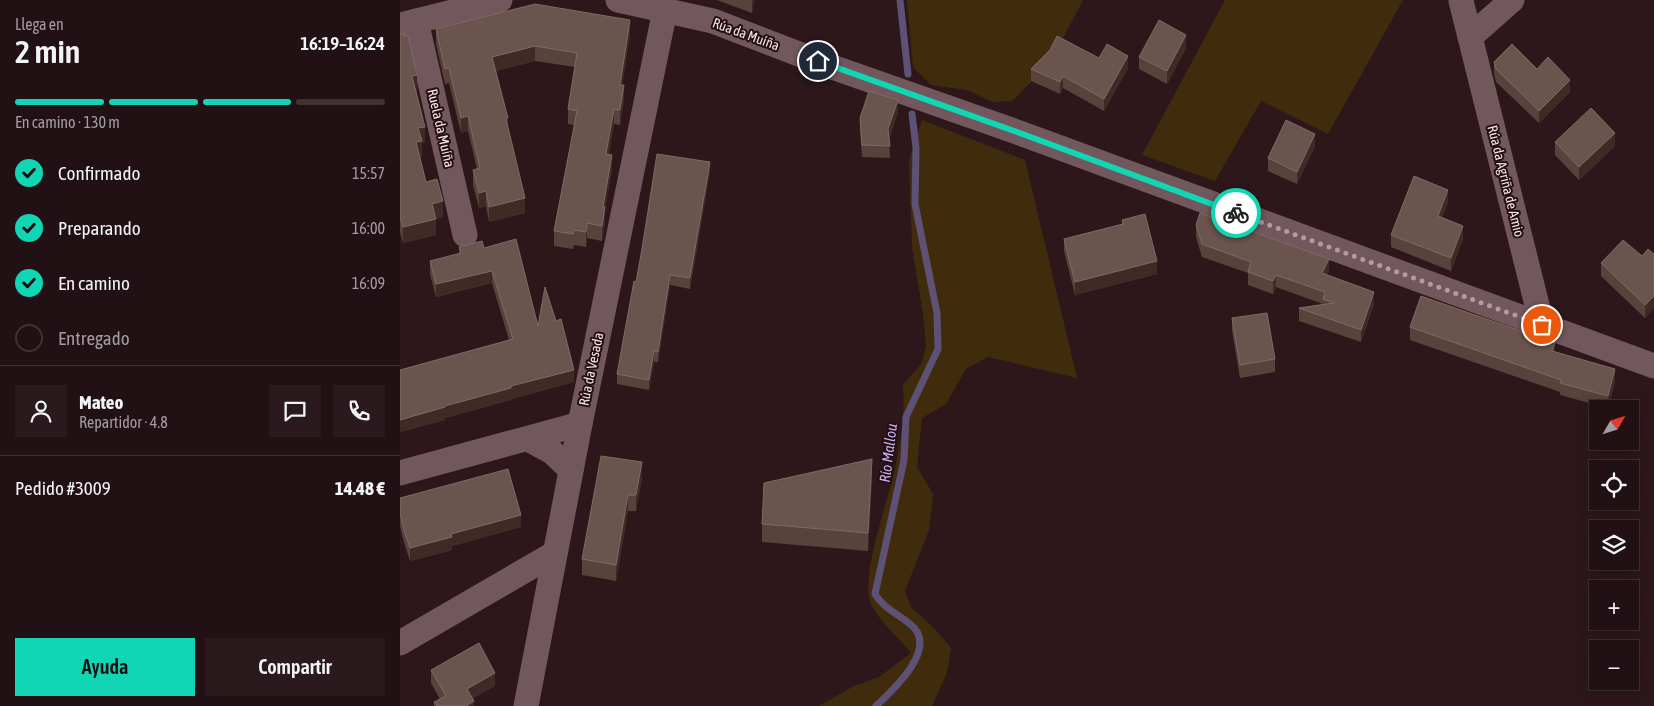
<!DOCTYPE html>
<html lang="es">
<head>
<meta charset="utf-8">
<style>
  body { margin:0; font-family:"Asap Condensed",sans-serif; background:#2a1a1d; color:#f1f3f6; height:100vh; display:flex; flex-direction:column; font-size:19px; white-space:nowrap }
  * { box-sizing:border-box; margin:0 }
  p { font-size:16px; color:#a29da0 }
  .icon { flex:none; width:28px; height:28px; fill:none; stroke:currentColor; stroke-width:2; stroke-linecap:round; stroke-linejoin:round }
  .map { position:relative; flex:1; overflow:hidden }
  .side { display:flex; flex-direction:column; background:#221114; width:400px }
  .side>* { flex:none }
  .needle { width:32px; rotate:51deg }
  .buttons { position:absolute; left:1189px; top:400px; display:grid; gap:10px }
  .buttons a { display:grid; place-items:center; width:50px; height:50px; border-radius:0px; background:#221114; box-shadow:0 2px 12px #0003,0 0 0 1px #3f3134; font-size:25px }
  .pin { position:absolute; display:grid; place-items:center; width:42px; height:42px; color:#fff; margin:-21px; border:2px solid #fff; border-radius:50%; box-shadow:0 1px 5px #0007 }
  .courier { position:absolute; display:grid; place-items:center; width:50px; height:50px; margin:-25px; border:4px solid #12d5b4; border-radius:50%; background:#fff; color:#222; box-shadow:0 1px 6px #0007 }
  .headline em { font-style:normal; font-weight:600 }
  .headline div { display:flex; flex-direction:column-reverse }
  .headline { display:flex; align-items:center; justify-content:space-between; height:85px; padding:0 15px }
  h1 { font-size:32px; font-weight:600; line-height:38px }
  .bar { display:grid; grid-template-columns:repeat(4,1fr); gap:8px 5px; align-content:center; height:60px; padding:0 15px }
  .bar i { height:6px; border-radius:4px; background:#3f3134 }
  .bar .on { background:#12d5b4 }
  .bar p { grid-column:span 4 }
  .line { display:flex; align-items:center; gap:12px; padding:0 15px; border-top:1px solid #3f3134 }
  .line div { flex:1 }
  .round { display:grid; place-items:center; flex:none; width:52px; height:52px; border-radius:0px; background:#2a1a1d }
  ol { padding:0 15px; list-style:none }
  li { display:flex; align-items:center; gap:15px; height:55px }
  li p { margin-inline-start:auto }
  li .icon { padding:5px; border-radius:50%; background:#12d5b4; color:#111; stroke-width:4 }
  li:last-child { color:#a29da0 }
  li i { width:28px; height:28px; border:2px solid #3f3134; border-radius:50% }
  .cta { display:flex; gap:10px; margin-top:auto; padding:10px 15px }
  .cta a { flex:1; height:58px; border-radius:0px; background:#12d5b4; color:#111; font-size:20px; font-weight:600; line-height:58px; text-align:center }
  .cta a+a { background:#2a1a1d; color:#f1f3f6 }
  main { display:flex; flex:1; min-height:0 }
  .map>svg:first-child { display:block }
  .green { fill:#402c0d }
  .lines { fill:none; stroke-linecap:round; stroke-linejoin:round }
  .stream { stroke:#5d5175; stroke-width:7 }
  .street { stroke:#72575c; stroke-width:25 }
  .wall { fill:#59423b }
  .shaded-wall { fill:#402a26 }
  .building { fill:#6a544d; stroke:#7f6a66 }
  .done { stroke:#af9da0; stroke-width:5; stroke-dasharray:0 9 }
  .route { stroke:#12d5b4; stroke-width:6 }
  .labels { text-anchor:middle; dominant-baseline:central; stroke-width:4; stroke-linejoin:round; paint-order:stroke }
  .street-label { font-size:14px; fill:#f5e5e7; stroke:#230e12 }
  .water-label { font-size:15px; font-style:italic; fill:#c8b3f2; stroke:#230e12 }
</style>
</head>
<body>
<main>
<section class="side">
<div class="headline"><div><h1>2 min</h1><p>Llega en</p></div><em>16:19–16:24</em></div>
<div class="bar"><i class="on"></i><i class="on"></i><i class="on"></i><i></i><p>En camino · 130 m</p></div>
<ol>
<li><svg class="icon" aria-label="check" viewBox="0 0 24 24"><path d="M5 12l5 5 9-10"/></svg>Confirmado<p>15:57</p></li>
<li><svg class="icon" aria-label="check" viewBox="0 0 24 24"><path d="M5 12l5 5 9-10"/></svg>Preparando<p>16:00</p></li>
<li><svg class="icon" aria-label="check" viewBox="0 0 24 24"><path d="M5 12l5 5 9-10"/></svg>En camino<p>16:09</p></li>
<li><i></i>Entregado</li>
</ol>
<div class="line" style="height:90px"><a class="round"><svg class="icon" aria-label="person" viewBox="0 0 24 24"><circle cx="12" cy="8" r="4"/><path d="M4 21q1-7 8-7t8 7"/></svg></a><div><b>Mateo</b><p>Repartidor · 4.8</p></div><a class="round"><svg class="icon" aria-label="chat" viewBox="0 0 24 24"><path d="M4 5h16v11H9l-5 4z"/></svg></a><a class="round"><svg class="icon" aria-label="phone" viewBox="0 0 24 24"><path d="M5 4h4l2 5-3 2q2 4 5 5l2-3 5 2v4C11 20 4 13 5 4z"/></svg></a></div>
<div class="line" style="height:65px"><div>Pedido #3009</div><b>14.48 €</b></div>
<div class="cta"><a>Ayuda</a><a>Compartir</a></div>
</section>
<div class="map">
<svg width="1254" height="706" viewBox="0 0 1254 706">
  <rect width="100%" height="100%" fill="#2d171b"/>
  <!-- green -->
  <g class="green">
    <path d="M507,0h176l-33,63 -38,38 -19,1 -26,-12 -36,-5 -18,-18z"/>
    <path d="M825,0h178l-75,134 -67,-33 -46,80 -73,-26z"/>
    <path d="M522,120l103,40 52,218 -89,-21 -22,12 -20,35 -24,14 -5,49 16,27 -4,36 -24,61 6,16 24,22 16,19 -4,25 -15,33h-113l33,-19 27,-10 32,-24c-11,-14 -31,-31 -39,-47 -14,-25 17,-108 23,-137 6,-27 10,-57 8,-84l19,-22 4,-18 -3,-32 -11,-66 -3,-87z"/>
  </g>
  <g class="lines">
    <!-- stream -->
    <g class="stream">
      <path d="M500,0l8,74"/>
      <path d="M476,706c18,-17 64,-59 34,-82 -12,-10 -27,-16 -35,-30l29,-134 2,-43 32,-68 -1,-36 -22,-109 1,-56 -4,-34"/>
    </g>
    <!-- street -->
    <g class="street">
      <path d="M218,0l95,21 122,47 182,64 637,234"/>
      <path d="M1061,1l81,324"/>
      <path d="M16,21l49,214"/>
      <path d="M1,25l99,-25"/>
      <path d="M1070,37l42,-37"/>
      <path d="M128,439l24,13 19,18"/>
      <path d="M0,473l180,-49"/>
      <path d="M0,643l155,-90"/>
      <path d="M126,706l54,-282 85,-414"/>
    </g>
  </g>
  <!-- wall -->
  <g class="wall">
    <path d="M317,0h37l-2,13z"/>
    <path d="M36,29l194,6 -8,50 2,15 -4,25 -6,-1 -5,30 3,16 -7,37v15l-3,19 -15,-3 -1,9 -12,-2 -1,4 -19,-3v-15l20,-106 -6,-1v-15l7,-42 -40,-6 -39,10 29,142 -36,9 -3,-16 -7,2 -6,-23v-15l4,-1 -9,-38 -7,2 -12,-50 -4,1 -9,-40z"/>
    <path d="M0,34l17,56 -1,1 9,52h-3v14h-2l6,25 17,35 -7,2v16l-33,8 -3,-11z"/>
    <path d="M786,48l-19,36 -28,-15v-12z"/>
    <path d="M699,58l29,10 -24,43 -41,-23 -3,6 -29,-13v-12z"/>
    <path d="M1094,62l43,7 33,23 -31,31 -43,-41 -2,-8z"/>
    <path d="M498,112l-9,27 1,19 -28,-1 -2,-26v-13z"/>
    <path d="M1155,142l60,4 -36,34 -24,-25z"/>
    <path d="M915,146l-18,38 -29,-13v-13z"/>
    <path d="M310,172l-20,117 -20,-4 -12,77h-4l-5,28 -32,-6v-10l19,-92z"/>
    <path d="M1048,202l-6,16 21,21 -12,32 -60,-24v-12z"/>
    <path d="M722,220l35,54 -82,21 -11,-44v-12l58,-15z"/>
    <path d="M796,225l133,46 -2,4 47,29 -13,38 -62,-21v-13l24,-4 -47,-17 -3,7 -25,-9v-12l-46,-16 -6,-20z"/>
    <path d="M59,247l25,1 54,78 36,56 -63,17v1l-66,18v2l-45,12v-62l109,-30 -17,-57 -56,14 -6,-23v-13l29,-7z"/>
    <path d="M1254,254v54l-9,10 -44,-42v-13z"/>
    <path d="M832,318l43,41v13l-35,6 -8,-47z"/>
    <path d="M1010,327l145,25 60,30 -7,26 -48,-13v-3l-150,-52z"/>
    <path d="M201,456l41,22 -6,33h-8l-12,70 -34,-6v-16z"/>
    <path d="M472,477l-4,74 -106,-9v-18z"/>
    <path d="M0,498l121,29 -69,19v4l-42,11 -6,-19 -4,-16z"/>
    <path d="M31,670l64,16 -22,12 1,8h-40v-4l6,-3 -9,-16z"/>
  </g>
  <!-- shaded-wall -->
  <g class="shaded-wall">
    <path d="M352,0h2l-2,13z"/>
    <path d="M230,20v15l-10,65v-15z"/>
    <path d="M786,35v13l-19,36v-13z"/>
    <path d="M135,46v15l-43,11v-15z"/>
    <path d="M728,56v12l-24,43v-12z"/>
    <path d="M17,75v15l-5,2v-16z"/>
    <path d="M663,76v12l-3,6v-12z"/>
    <path d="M1170,80v12l-31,31v-12z"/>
    <path d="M224,85v15l-4,25v-15z"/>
    <path d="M498,100v12l-10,29v-12z"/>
    <path d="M214,109v15l-8,45v-15z"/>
    <path d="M68,116v15l-7,2v-15z"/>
    <path d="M108,118v15l-2,-14z"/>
    <path d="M25,127v16h-3v14l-6,1v-16l2,-14z"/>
    <path d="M1215,133v13l-36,34v-13z"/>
    <path d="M915,134v12l-18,38v-12z"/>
    <path d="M212,155v15l-9,51v-14z"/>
    <path d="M310,162v10l-20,117v-11z"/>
    <path d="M1048,190v12l-10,27v-13z"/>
    <path d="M86,191v15l-7,2v-15z"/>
    <path d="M125,198v15l-36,9v-15z"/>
    <path d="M43,201v16l-11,3v-16z"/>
    <path d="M205,207v15l-3,19v-15z"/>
    <path d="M36,219v16l-33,8v-16z"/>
    <path d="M187,223v15l-1,9v-15z"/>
    <path d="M1063,226v13l-12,32v-13z"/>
    <path d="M929,259v12l-7,15v-13z"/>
    <path d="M757,261v13l-82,21v-13z"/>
    <path d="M92,271v12l-56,14v-13z"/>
    <path d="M270,275v10l-12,77v-10z"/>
    <path d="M876,275v12l-3,7v-13z"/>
    <path d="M974,292v12l-13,38v-12z"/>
    <path d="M1254,296v12l-9,10v-13z"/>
    <path d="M1155,343v13l-3,-5z"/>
    <path d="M254,351v11l-5,28v-10z"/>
    <path d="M1215,369v13l-7,26v-12z"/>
    <path d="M174,370v12l-63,17v1l-66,18v2l-45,12v-12l111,-34z"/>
    <path d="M472,459v18l-4,74v-18z"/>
    <path d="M242,462v16l-6,33v-16z"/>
    <path d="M228,495v16l-12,70v-16z"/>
    <path d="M121,515v12l-69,19v4l-42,11v-13l41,-14z"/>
    <path d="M95,673v13l-28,15v-12z"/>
    <path d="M74,701v5h-8z"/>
  </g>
  <!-- building -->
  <g class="building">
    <path d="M135,4l95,16 -10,65h4l-4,25 -6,-1 -8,45 6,1 -9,52h2l-3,19 -15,-3 -1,9 -12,-2 -1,4 -19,-3 23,-120 -9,-2 9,-56 -42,-7 -43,11 16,61 -2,1 19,79 -36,9 -3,-16 -7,2 -6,-23 7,-2 -12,-52 -7,2 -12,-50 -4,1 -9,-40z"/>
    <path d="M759,20l27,15 -19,36 -28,-14z"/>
    <path d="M4,33v3l4,-1 9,40 -5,1 13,51 -7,1 4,13 -6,1 10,40 11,-3 6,22 -11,3 4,15 -33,8 -3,-10v-183z"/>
    <path d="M657,36l42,22 8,-14 21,12 -24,43 -41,-23 -3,6 -29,-13 19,-19z"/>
    <path d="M1112,44l25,25 11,-12 22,23 -31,31 -43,-42 -2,-7z"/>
    <path d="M469,91l29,9 -10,29 2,17 -28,-1 -2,-27z"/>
    <path d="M1191,108l24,25 -36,34 -24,-25z"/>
    <path d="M886,120l29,14 -18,38 -29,-14z"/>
    <path d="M257,154l53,8 -20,116 -20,-3 -12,77 -4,-1 -5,29 -32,-6 17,-93 2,1 6,-33z"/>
    <path d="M1014,176l34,14 -10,26 25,10 -12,32 -60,-23z"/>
    <path d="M800,213l129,46 -7,14 52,19 -13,38 -62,-22 35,-5 -11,-4 2,-7 -49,-17 -3,6 -25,-9 3,-10 -49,-18 -6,-19z"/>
    <path d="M745,214l12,47 -82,21 -11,-43 59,-15 -1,-4z"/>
    <path d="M116,239l22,87 7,-39 11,34 5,-2 13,51 -63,16v2l-66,18v1l-45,13v-50l113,-31 -21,-68 -56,13 -6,-23 31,-8 -2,-6 23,-6 2,7z"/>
    <path d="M1223,240l19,16 6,-7 6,5v42l-9,9 -44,-42z"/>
    <path d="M1021,296l134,47 -3,8 63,18 -7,27 -48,-13 1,-3 -151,-53z"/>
    <path d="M867,313l8,46 -35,6 -8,-47z"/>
    <path d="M201,456l41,6 -6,33h-8l-12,70 -34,-6z"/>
    <path d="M472,459l-4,74 -106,-9 2,-41z"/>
    <path d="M108,469l13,46 -70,19 1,3 -42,11 -6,-18 -4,-17v-15z"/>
    <path d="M79,643l16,30 -28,16 7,12 -8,5h-29l-3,-4 12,-6 -15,-26z"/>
  </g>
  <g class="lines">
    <!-- done -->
    <path class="done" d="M836,213l306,112"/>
    <!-- route -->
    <path class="route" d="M418,61l199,71 219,81"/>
  </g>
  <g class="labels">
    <!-- street labels -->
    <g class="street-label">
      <text transform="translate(346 34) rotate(20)">Rúa da Muíña</text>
      <text transform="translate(41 128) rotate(77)">Ruela da Muíña</text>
      <text transform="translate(1106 181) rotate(76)">Rúa da Agriña de Amio</text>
      <text transform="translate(191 369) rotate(-78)">Rúa da Vesada</text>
    </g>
    <!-- water labels -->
    <g class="water-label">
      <text transform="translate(488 453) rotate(-83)">Río Mallou</text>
    </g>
  </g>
</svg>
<div class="buttons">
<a><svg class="needle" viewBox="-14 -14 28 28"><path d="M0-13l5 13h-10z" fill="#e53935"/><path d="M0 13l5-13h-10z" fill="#a29da0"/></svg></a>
<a><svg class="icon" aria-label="locate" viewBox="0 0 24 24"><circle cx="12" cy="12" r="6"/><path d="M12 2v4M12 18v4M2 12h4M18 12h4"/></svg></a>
<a><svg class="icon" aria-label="layers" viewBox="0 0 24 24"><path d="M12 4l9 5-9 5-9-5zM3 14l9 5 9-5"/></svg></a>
<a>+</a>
<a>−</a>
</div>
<div class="pin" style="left:1142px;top:325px;background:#ea580c"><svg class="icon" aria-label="bag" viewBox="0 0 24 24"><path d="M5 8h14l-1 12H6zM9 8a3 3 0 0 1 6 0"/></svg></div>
<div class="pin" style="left:418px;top:61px;background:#1f2937"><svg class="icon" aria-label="home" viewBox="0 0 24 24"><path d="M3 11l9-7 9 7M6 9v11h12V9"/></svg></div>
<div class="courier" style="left:836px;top:213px"><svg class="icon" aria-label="bike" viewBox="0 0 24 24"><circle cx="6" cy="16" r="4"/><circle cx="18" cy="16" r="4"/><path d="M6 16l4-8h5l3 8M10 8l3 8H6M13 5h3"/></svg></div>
</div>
</main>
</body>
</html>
